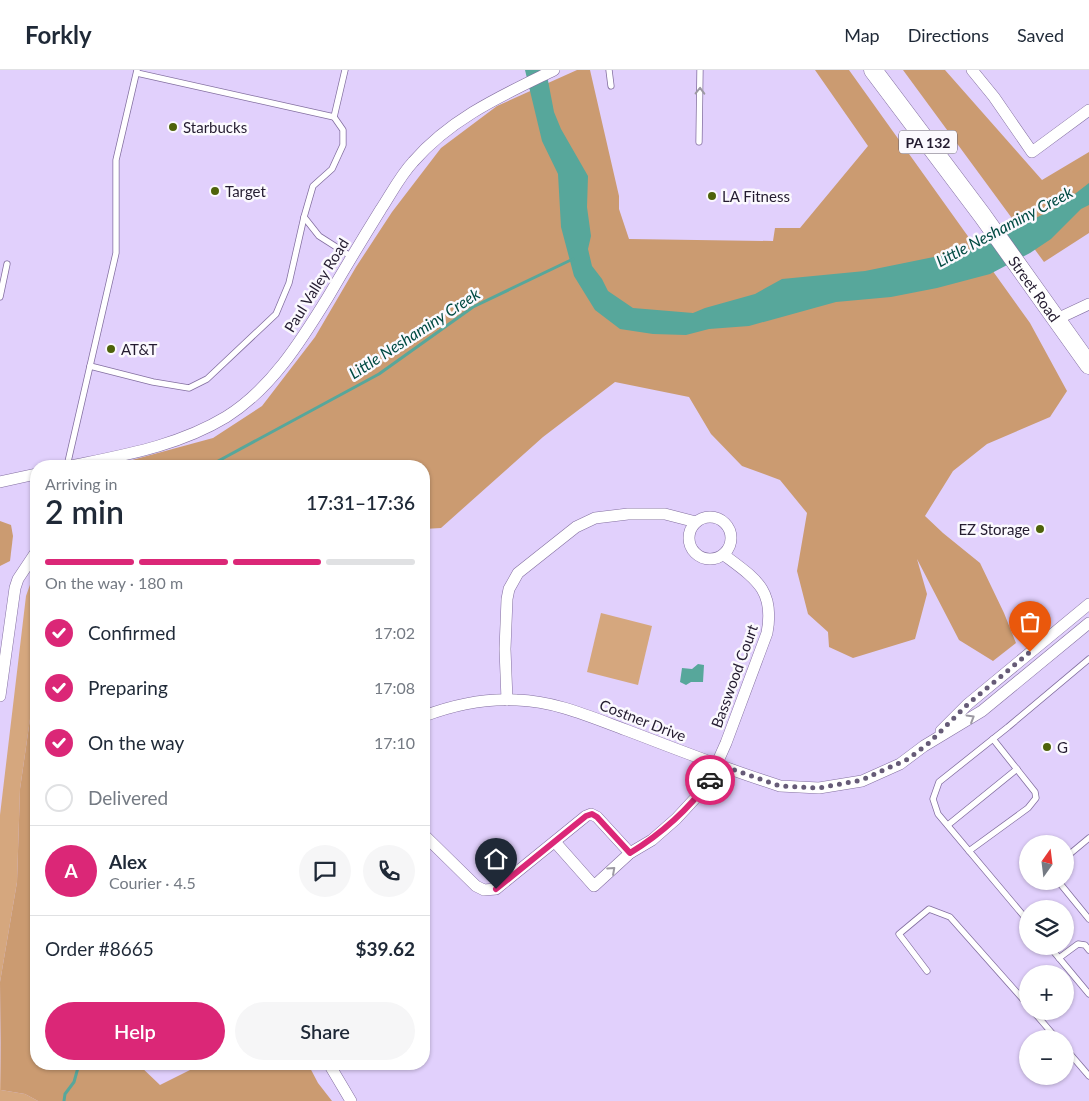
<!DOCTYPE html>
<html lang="en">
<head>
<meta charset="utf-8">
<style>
  body { margin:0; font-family:Lato,sans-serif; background:#f6f6f7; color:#1f2937; height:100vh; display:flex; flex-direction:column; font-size:19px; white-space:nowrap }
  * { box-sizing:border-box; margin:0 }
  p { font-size:16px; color:#747a83 }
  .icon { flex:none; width:28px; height:28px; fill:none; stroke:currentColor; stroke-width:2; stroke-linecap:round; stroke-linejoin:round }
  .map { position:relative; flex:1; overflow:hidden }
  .sheet { position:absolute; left:30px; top:390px; width:400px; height:610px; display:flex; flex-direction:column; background:#fff; border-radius:20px; box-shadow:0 1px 4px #0004 }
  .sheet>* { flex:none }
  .needle { width:32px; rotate:14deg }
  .fabs { position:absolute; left:1019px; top:765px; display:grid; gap:10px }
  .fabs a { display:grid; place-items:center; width:55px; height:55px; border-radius:50%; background:#fff; box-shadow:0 1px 4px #0004; font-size:25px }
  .pin { position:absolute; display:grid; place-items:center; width:42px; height:42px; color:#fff; margin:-51px -21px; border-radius:50% 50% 50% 0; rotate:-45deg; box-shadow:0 0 5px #0007 }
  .pin .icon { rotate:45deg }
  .courier { position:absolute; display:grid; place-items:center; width:50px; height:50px; margin:-25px; border:4px solid #db2777; border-radius:50%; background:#fff; color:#222; box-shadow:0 1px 6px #0007 }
  .headline em { font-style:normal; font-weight:600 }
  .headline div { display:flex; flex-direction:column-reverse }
  .headline { display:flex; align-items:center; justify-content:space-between; height:85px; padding:0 15px }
  h1 { font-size:32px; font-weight:600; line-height:38px }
  .bar { display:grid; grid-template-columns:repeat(4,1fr); gap:8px 5px; align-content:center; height:60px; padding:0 15px }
  .bar i { height:6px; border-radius:4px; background:#e0e1e3 }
  .bar .on { background:#db2777 }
  .bar p { grid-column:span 4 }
  .line { display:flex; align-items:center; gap:12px; padding:0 15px; border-top:1px solid #e0e1e3 }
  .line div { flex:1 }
  .round { display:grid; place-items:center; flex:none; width:52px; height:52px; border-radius:26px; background:#f6f6f7 }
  ol { padding:0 15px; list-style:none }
  li { display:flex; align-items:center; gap:15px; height:55px }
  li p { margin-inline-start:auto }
  li .icon { padding:5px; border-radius:50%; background:#db2777; color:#fff; stroke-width:4 }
  li:last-child { color:#747a83 }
  li i { width:28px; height:28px; border:2px solid #e0e1e3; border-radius:50% }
  .button { display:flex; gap:10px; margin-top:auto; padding:10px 15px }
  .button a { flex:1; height:58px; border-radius:30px; background:#db2777; color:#fff; font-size:20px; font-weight:600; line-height:58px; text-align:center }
  .button a+a { background:#f6f6f7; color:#1f2937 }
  header { display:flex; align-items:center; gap:30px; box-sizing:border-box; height:70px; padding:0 25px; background:#fff; border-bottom:1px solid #e0e1e3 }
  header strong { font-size:24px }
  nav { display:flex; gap:28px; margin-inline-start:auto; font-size:18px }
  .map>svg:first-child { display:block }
  .green { fill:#d5a77e }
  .forest { fill:#cb9b71 }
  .water { fill:#57a79b }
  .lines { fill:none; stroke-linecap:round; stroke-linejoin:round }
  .stream { stroke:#57a79b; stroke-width:3 }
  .lane-casing { stroke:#836fa0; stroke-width:7 }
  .street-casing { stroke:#836fa0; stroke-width:12 }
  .primary-casing { stroke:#836fa0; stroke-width:19 }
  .lane { stroke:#fff; stroke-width:5.5 }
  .street { stroke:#fff; stroke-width:11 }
  .primary { stroke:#fff; stroke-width:18 }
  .oneway { stroke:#9c99a2 }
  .done { stroke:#665b77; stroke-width:5; stroke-dasharray:0 9 }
  .route { stroke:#db2777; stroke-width:6 }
  .poi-dot { fill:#4e620a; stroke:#fbf9fe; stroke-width:2 }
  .labels { text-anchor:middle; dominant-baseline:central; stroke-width:5; stroke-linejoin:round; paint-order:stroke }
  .shield { fill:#fbf9fe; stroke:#645e6e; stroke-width:1 }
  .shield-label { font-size:14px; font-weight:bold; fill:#241c30 }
  .poi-label { font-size:15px; fill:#241c30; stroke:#fbf9fe; text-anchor:start }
  .street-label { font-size:15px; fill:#241c30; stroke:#fbf9fe }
  .water-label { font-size:16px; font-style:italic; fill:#004a42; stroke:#fbf9fe }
</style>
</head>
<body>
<header>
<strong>Forkly</strong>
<nav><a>Map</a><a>Directions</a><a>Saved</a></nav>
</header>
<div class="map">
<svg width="1089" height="1031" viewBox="0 0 1089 1031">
  <rect width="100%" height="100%" fill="#e1d0fc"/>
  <!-- green -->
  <g class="green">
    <path d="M36,504v103l-16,112 -3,93 -17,100v-167l26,-219 6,-17z"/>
    <path d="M601,543l51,13 -14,59 -51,-13z"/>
    <path d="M0,972l1,48 24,4 13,7h-38z"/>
  </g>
  <!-- forest -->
  <g class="forest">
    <path d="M577,0h13l29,126v13l10,30 144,2 2,-13h25l68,-82 -53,-76h34l181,253 37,68 -17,26 -63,27 -34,27 -28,45 18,17 37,30 24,50 12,30 -23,18 -34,-21 -42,-81 10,35 -12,45 -62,19 -24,-11 -1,-15 -20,-18 -11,-43 10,-58 -27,-33 -38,-14 -31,-32 -22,-37 -74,-15 -72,55 -102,91 -17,1v-63h-314l103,-28 49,-32 53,-69 41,-70 36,-55 49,-64 56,-42z"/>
    <path d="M903,0h42l97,110 47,-28v81l-45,29z"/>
    <path d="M0,451l11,4 2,11 -3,25 -10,5z"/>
    <path d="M36,607v387h102l22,21 32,-16 1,-5h115l10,19 14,18h-294l-13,-7 -24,-4 -1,-108 17,-100 3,-93z"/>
  </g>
  <!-- water -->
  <g class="water">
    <path d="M525,0h21l8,42 7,17 27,47 -1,31 4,29 -3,13 4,17 10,13 6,12 25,17 60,5 12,-5 50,-14 27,-15 83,-8 108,-22 85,-42 31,-24v22l-8,4 -30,30 -21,14 -40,21 -53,14 -46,9 -55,5 -87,24 -40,3 -23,6 -33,-1 -33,-5 -25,-19 -21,-34 -13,-49 -3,-53 -16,-33z"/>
    <path d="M698,594l6,1 -1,17h-12l-5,3 -6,-3 2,-14 10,1z"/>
  </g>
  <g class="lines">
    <!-- stream -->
    <g class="stream">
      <path d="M209,396l170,-92 94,-67 100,-48"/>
      <path d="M64,1031l1,-7 9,-12 5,-18"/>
    </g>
    <!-- lane casing -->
    <g class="lane-casing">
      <g id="lane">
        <path d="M345,0l-11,47 9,13v15l-11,24 -19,17 -9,31 15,19 33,21"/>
        <path d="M609,0l2,16"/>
        <path d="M137,3l197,44"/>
        <path d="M699,72l1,-72"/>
        <path d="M0,227l7,-33"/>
        <path d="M90,296l63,16 36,6 18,-9 69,-65 13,-31 15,-66"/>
        <path d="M67,396l49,-213v-93l21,-90"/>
        <path d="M948,755l69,-56"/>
        <path d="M969,781l59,-43 8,-10 -1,-6 -42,-53"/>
        <path d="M1065,788l24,-20"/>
        <path d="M1058,811l31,38"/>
        <path d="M1028,851l-90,-107 -5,-15 6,-17 69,-55 81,-68"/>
        <path d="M1049,876l40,48"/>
        <path d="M1059,888l19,-14 7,1 4,5"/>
        <path d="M927,901l-28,-37 30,-25 21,8 78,88"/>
        <path d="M1033,941l24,28"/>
        <path d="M1065,978l24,28"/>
      </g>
    </g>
    <!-- street casing -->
    <g class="street-casing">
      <g id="street">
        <path d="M972,0l22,27 38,55 57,-42"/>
        <path d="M1057,249l32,-15"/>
        <path d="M71,396c53,-11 107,-20 155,-49 45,-28 75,-76 102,-120 17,-29 35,-59 53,-88 10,-15 19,-33 32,-47 38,-44 90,-67 141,-92"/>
        <path d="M0,412l36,-8"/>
        <circle cx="710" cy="468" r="21"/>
        <path d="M0,626l15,-108 3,-9 18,-27"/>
        <path d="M507,630l-2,-51 2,-50 2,-10 9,-16 58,-46 19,-9 33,-4h37l31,8"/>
        <path d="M424,646c29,-11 61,-18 93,-16 38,1 74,17 109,30 45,17 90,35 136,50l18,6 39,2 43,-7 38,-17 24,-18 58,-35 107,-88"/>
        <path d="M941,661l27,-27 121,-100"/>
        <path d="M424,765l52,51 8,4 12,-1 90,-73 5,-2 6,3 33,36"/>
        <path d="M555,772l39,44 36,-33 22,-13 24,-21 25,-27 9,-13 16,-36 41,-110c8,-43 -11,-54 -43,-78"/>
        <path d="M329,994l22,37"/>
      </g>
    </g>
    <!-- primary casing -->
    <g class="primary-casing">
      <g id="primary">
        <path id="s1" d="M873,0l109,145 107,150"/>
      </g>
    </g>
    <!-- lane -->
    <use href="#lane" class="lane"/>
    <!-- street -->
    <use href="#street" class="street"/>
    <!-- primary -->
    <use href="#primary" class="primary"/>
  </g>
  <!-- one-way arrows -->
  <defs><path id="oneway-chevron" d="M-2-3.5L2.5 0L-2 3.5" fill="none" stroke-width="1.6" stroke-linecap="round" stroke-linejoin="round" transform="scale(1.25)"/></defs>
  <g class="oneway">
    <use href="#oneway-chevron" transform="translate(700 21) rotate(-89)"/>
    <use href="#oneway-chevron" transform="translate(971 648) rotate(-31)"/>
    <use href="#oneway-chevron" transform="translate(612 800) rotate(-42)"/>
  </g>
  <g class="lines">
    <!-- done -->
    <path class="done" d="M710,710l7,-16 63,22 39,2 43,-8 46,-21 21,-16 39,-39 62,-52"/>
    <!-- route -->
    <path class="route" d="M496,819l90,-73 6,-2 5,3 33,36c31,-19 58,-43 80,-73"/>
  </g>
  <!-- markers -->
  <g class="poi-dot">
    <circle cx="173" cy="57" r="5"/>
    <circle cx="215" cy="121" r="5"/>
    <circle cx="712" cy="126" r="5"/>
    <circle cx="111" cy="279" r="5"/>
    <circle cx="1040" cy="459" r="5"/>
    <circle cx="1047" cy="677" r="5"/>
  </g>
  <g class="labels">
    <!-- shield labels -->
    <rect class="shield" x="899" y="60.5" width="58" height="23" rx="4"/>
    <g class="shield-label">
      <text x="928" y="72">PA 132</text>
    </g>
    <!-- poi labels -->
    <g class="poi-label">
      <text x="183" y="57">Starbucks</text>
      <text x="225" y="121">Target</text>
      <text x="722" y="126">LA Fitness</text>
      <text x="121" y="279">AT&amp;T</text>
      <text x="1030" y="459" text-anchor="end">EZ Storage</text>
      <text x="1057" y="677">G</text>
    </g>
    <!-- street labels -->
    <g class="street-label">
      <text transform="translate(316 215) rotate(-58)">Paul Valley Road</text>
      <text stroke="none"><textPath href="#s1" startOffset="272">Street Road</textPath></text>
      <text transform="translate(734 606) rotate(-70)">Basswood Court</text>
      <text transform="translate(643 650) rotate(21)">Costner Drive</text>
    </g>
    <!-- water labels -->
    <g class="water-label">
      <text transform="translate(1004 156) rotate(-28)">Little Neshaminy Creek</text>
      <text transform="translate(414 263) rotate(-33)">Little Neshaminy Creek</text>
    </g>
  </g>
</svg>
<div class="fabs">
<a><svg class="needle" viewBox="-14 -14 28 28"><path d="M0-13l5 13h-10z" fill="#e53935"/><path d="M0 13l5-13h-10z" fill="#747a83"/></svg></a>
<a><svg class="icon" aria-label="layers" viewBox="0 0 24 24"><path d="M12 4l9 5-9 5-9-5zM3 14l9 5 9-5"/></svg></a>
<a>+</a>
<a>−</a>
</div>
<div class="pin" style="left:1030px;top:582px;background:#ea580c"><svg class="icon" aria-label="bag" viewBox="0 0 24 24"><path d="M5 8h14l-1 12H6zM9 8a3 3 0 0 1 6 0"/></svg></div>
<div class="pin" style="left:496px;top:819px;background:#1f2937"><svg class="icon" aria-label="home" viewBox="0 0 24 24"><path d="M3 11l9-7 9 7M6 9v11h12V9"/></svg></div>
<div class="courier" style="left:710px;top:710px"><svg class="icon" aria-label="car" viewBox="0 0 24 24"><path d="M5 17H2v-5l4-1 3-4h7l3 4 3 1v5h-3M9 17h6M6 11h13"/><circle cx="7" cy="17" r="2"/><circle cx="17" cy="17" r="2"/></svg></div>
<section class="sheet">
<div class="headline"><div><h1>2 min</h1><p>Arriving in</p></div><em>17:31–17:36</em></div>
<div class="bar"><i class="on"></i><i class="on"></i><i class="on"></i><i></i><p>On the way · 180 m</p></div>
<ol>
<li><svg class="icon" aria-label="check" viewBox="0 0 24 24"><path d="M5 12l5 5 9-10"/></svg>Confirmed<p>17:02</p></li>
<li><svg class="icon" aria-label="check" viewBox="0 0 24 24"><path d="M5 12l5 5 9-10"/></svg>Preparing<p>17:08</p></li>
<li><svg class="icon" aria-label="check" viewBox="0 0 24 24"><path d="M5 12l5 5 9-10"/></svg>On the way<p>17:10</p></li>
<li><i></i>Delivered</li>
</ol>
<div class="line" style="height:90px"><b class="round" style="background:#db2777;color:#fff">A</b><div><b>Alex</b><p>Courier · 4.5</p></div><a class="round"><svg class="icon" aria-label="chat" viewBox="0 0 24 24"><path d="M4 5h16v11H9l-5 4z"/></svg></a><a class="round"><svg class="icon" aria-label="phone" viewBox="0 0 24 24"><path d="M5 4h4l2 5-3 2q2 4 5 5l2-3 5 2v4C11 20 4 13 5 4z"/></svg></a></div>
<div class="line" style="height:65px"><div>Order #8665</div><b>$39.62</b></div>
<div class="button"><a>Help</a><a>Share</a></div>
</section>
</div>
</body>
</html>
